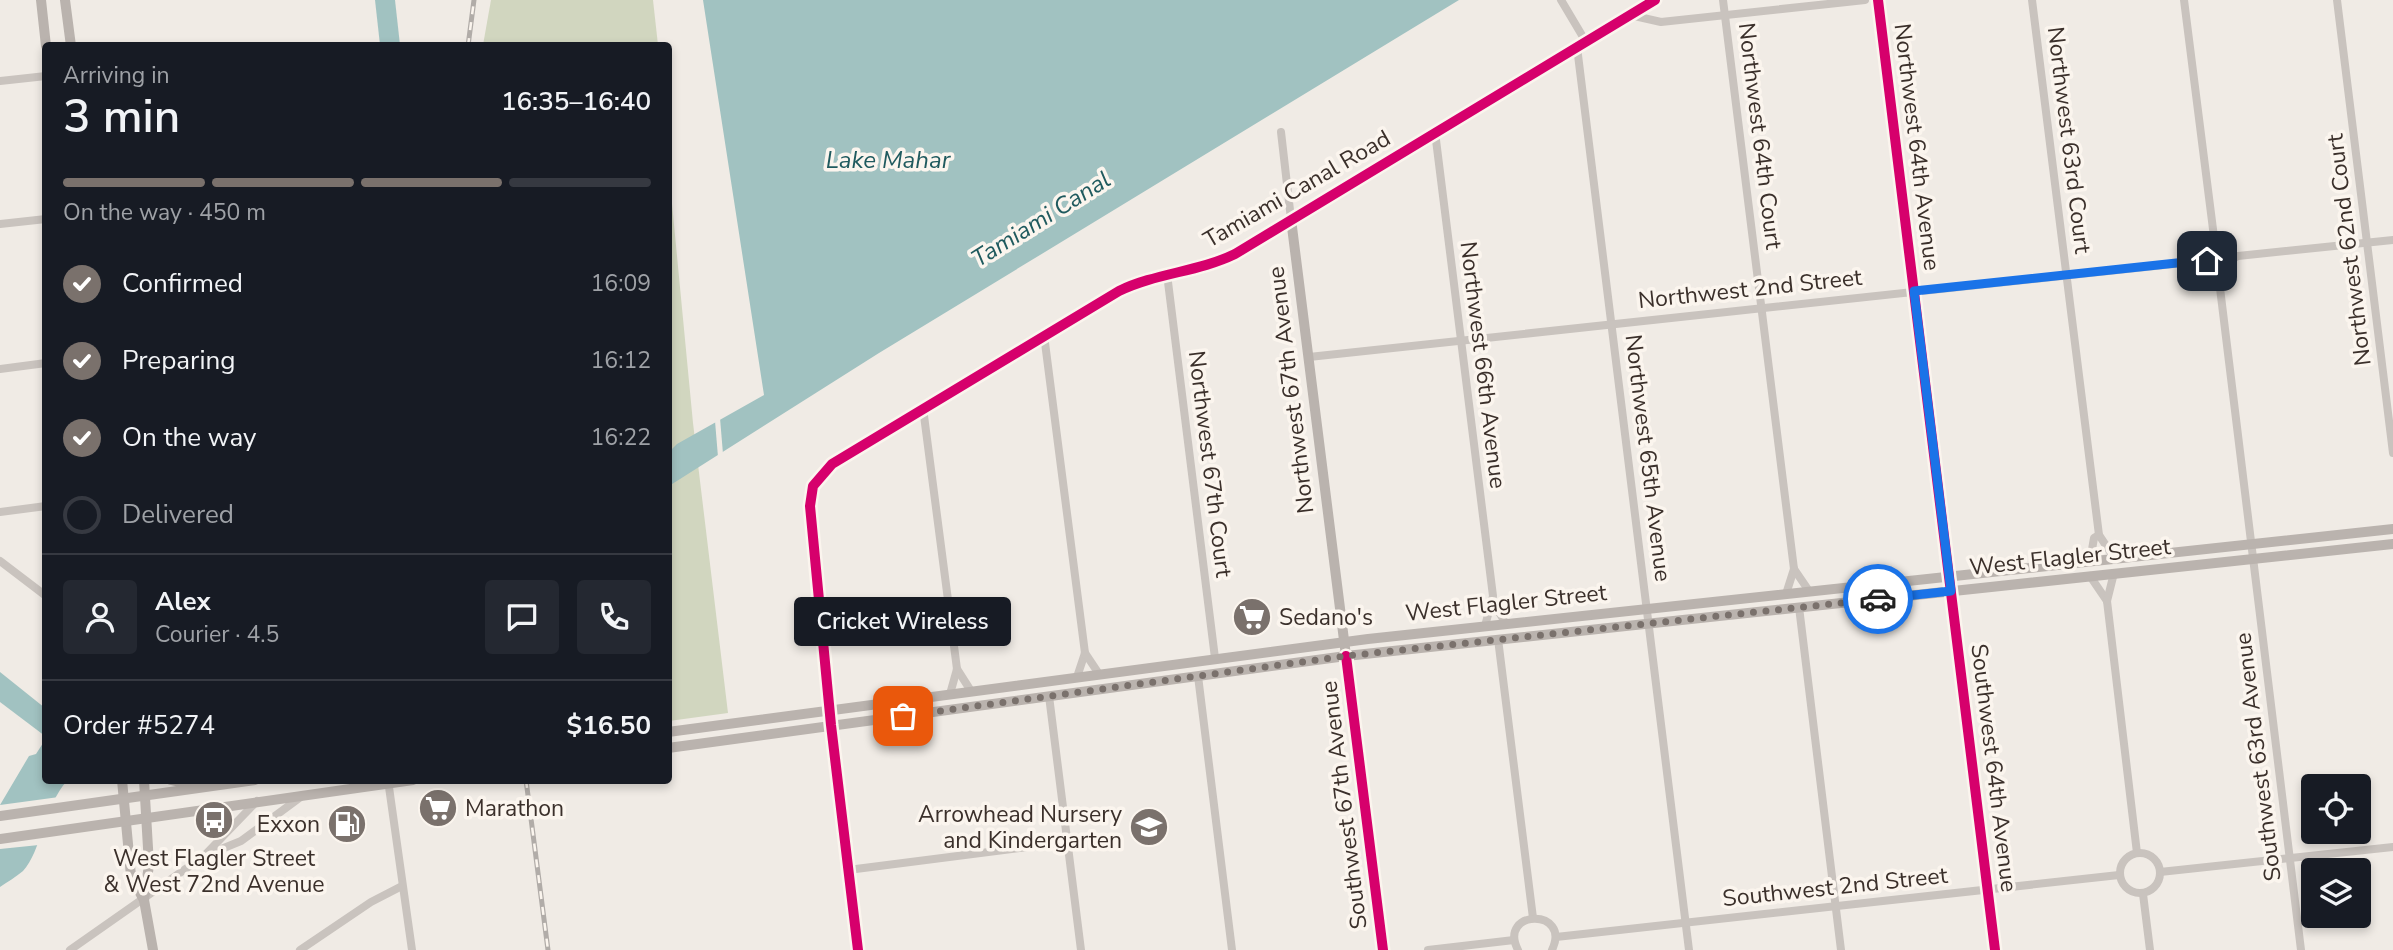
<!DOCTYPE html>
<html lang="en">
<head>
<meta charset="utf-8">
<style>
  body { margin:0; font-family:"Nunito Sans",sans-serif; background:#242831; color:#f1f3f6; height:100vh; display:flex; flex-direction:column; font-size:26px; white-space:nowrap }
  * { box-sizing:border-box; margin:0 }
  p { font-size:23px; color:#9ea1a6 }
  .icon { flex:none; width:38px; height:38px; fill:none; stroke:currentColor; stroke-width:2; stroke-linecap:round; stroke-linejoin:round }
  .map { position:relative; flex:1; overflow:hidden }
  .panel { position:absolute; left:42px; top:42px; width:630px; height:742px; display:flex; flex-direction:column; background:#171b24; border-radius:7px; box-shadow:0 4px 10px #0003 }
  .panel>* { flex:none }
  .buttons { position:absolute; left:2301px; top:774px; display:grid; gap:14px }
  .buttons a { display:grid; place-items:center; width:70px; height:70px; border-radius:7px; background:#171b24; box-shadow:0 4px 10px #0003; font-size:35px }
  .pin { position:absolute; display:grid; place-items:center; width:60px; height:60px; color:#fff; margin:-30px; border-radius:14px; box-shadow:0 4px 10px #0006 }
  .courier { position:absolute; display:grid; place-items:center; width:70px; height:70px; margin:-35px; border:5px solid #1a73e8; border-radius:50%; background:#fff; color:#222; box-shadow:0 2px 9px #0007 }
  .bubble { position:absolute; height:49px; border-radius:7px; background:#171b24; box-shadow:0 4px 10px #0003; font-size:23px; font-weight:600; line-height:49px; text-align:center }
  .headline em { font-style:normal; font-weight:600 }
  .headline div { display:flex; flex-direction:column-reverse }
  .headline { display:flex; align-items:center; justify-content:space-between; height:119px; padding:0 21px }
  h1 { font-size:46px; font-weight:600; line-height:52px }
  .bar { display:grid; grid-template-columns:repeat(4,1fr); gap:10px 7px; align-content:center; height:84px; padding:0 21px }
  .bar i { height:9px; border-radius:5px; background:#363941 }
  .bar .current { background:#7a716c }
  .bar p { grid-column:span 4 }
  .line { display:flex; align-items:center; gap:18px; padding:0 21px; border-top:2px solid #363941 }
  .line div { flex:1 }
  .round { display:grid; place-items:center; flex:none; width:74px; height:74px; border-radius:7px; background:#242831 }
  ol { padding:0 21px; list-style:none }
  li { display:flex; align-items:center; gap:21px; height:77px }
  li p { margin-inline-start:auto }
  li .icon { padding:7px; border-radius:50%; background:#7a716c; color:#fff; stroke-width:4 }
  li:last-child { color:#9ea1a6 }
  li i { width:38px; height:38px; border:4px solid #363941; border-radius:50% }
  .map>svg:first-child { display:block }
  .green { fill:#d1d6bf }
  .water { fill:#a1c2c1 }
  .pier { fill:#f0ebe5 }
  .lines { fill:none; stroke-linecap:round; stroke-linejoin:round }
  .street { stroke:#c9c3be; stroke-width:8 }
  .secondary { stroke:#bab3ae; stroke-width:10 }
  .rail-casing { stroke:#b1aca8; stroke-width:5 }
  .rail { stroke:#fbf5ee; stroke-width:2.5; stroke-dasharray:8; stroke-linecap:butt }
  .cycleway-casing { stroke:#fbf5ee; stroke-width:15 }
  .cycleway { stroke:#d6006c; stroke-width:10 }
  .done { stroke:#7a716c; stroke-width:7; stroke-dasharray:0 12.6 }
  .route { stroke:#1a73e8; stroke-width:9 }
  .labels { text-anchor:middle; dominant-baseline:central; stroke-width:7; stroke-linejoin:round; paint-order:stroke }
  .street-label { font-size:23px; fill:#3b302b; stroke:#fbf5ee }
  .poi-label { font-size:23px; fill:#3b302b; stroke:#fbf5ee; text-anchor:start }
  .water-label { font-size:24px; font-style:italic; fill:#1f5a5e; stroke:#fbf5ee }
</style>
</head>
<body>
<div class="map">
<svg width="2393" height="950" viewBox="0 0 2393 950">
  <rect width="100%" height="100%" fill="#f0ebe5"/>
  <!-- green -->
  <g class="green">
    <path d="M491,0h162l5,45h-175z"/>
    <path d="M668,162l25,261 35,290 -59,8z"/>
  </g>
  <!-- water -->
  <g class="water">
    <path d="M375,0h20l5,45h-20z"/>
    <path d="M703,0h756l-580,353 -210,133v-34l8,-8 87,-49z"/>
    <path d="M0,672l45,36v28l-45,-34z"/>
    <path d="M45,740l1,40 21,1c-22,23 -26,71 -44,90 -7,6 -16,11 -23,16v-82l29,-49 7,-2z"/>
  </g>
  <!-- pier -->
  <g class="pier">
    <path d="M720,418l3,36 -5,3 -3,-36z"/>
    <path d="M59,797l-20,48 -39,4v-44z"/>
  </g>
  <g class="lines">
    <!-- street -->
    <g class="street">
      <path d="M1561,0l25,42"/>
      <path d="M1723,0l71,569 15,22"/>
      <path d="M1878,0l117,950"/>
      <path d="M2032,0l67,535 16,24"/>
      <path d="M2184,0l30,237 7,13"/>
      <path d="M2337,0l56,453"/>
      <path d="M1630,15l31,7 204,-22"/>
      <path d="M1577,47l112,903"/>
      <path d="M0,81l46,-5"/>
      <path d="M1281,132l10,87"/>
      <path d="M1435,132l58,464 -8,30"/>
      <path d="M0,224l46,-5"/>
      <circle cx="2217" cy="258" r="10"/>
      <path d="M2225,263l13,-7 155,-16"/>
      <path d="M2211,266l8,14 82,670"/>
      <path d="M1167,274l48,384"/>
      <path d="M1044,335l41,318 -8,24"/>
      <path d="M1309,357l883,-95 16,-7"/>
      <path d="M0,369l46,-6"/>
      <path d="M923,408l34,261 -7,25"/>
      <path d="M0,512l46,-6"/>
      <path d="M0,561l46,35"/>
      <path d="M2090,561l4,-23 5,-3"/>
      <path d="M2090,576l17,25 30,252"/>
      <path d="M1786,594l8,-25"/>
      <path d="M2107,601l7,-28"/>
      <path d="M1493,602l13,22"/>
      <path d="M1799,607l42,343"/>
      <path d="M1498,639l35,279"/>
      <path d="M1085,653l14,21"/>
      <path d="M957,669l14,22"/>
      <path d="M1198,676l34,274"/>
      <path d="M1049,696l32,254"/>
      <path d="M388,780l24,170"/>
      <circle cx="2140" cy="873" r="20"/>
      <path d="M204,856l37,-15 61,-45"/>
      <path d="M848,870l219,-28"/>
      <path d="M2160,872l233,-25"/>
      <path d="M2143,894l7,56"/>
      <path d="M1556,937l563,-62"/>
      <path d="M70,950l134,-94 53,-55"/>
      <path d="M300,950l71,-48 31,-16"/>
      <path d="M1428,950l86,-10"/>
      <path d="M1518,950c-21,-41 54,-42 34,0"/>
    </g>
    <!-- secondary -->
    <g class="secondary">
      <path d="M41,0l5,46"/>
      <path d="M65,0l6,46"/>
      <path d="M1291,219l92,731"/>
      <path d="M668,732l700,-93 1025,-110"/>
      <path d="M668,748l678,-92 1047,-112"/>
      <path d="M122,780l9,96 13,24 9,50"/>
      <path d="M144,780l5,85 -5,35"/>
      <path d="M171,780l26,6"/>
      <path d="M0,816l255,-36"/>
      <path d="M0,839l413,-59"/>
      <path d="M858,950l-27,-225 -21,-219 3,-20 19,-22 287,-173c37,-18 79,-19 116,-37l420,-254"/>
    </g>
    <!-- rail casing -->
    <g class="rail-casing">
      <g id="rail">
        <path d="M468,46l6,-46"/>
        <path d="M526,780l22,170"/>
      </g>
    </g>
    <!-- rail -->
    <use href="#rail" class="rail"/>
    <!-- cycleway casing -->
    <g class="cycleway-casing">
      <g id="cycleway">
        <path d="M1878,0l117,950"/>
        <path d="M1346,656l37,294"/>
        <path d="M858,950l-27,-225 -21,-219 3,-20 19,-22 287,-173c37,-18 79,-19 116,-37l420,-254"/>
      </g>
    </g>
    <!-- cycleway -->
    <use href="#cycleway" class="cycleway"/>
  </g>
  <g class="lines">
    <!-- done -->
    <path class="done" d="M903,716l443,-60 532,-57"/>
    <!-- route -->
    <path class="route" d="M1878,599l73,-8 -37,-300 281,-30 15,4 -3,-4"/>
  </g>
  <!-- icons -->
  <defs>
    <g id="supermarket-disc" transform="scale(2.0125)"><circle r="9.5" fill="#7a716c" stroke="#fbf5ee"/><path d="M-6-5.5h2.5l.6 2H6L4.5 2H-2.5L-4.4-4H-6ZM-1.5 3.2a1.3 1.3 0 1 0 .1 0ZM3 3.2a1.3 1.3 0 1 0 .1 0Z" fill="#fff"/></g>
    <g id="bus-disc" transform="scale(2.0125)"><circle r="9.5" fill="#7a716c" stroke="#fbf5ee"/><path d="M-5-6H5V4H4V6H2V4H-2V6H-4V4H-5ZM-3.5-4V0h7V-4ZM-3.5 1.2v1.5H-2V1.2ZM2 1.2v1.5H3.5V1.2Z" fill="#fff"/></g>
    <g id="fuel-disc" transform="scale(2.0125)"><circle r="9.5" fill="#7a716c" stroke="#fbf5ee"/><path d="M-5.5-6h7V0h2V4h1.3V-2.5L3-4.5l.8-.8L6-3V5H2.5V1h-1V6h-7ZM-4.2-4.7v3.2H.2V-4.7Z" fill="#fff"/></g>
    <g id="school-disc" transform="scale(2.0125)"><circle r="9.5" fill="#7a716c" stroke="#fbf5ee"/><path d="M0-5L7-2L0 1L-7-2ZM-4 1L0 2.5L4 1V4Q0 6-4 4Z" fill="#fff"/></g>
  </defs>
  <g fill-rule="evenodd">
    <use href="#supermarket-disc" x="1252" y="617"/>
    <use href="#supermarket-disc" x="438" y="808"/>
    <use href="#bus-disc" x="214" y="820"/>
    <use href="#fuel-disc" x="347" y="824"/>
    <use href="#school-disc" x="1149" y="827"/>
  </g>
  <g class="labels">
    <!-- street labels -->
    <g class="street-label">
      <text transform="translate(1760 136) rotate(83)">Northwest 64th Court</text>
      <text transform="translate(2069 140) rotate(83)">Northwest 63rd Court</text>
      <text transform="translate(1917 147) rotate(83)">Northwest 64th Avenue</text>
      <text transform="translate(1297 189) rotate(-30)">Tamiami Canal Road</text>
      <text transform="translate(2349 250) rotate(-97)">Northwest 62nd Court</text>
      <text transform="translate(1750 289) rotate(-6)">Northwest 2nd Street</text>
      <text transform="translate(1483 365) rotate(83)">Northwest 66th Avenue</text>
      <text transform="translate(1291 390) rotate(-97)">Northwest 67th Avenue</text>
      <text transform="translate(1648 458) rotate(83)">Northwest 65th Avenue</text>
      <text transform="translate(1210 464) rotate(83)">Northwest 67th Court</text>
      <text transform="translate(2070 557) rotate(-6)">West Flagler Street</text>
      <text transform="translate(1506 603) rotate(-6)">West Flagler Street</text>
      <text transform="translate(2258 757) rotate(-97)">Southwest 63rd Avenue</text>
      <text transform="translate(1994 768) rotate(83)">Southwest 64th Avenue</text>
      <text transform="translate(1344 805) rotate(-97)">Southwest 67th Avenue</text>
      <text transform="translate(1835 887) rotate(-6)">Southwest 2nd Street</text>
    </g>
    <!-- poi labels -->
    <g class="poi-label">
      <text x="1279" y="617">Sedano's</text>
      <text x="465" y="808">Marathon</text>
      <text x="1122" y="814" text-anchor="end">Arrowhead Nursery<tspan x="1122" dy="26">and Kindergarten</tspan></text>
      <text x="320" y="824" text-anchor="end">Exxon</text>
      <text x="214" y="858" text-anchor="middle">West Flagler Street<tspan x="214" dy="26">&amp; West 72nd Avenue</tspan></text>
    </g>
    <!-- water labels -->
    <g class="water-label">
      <text x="888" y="160">Lake Mahar</text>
      <text transform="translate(1041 219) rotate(-32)">Tamiami Canal</text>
    </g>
  </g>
</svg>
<div class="buttons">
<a><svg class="icon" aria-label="locate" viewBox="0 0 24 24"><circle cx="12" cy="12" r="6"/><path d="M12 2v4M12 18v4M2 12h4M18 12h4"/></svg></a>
<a><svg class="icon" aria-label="layers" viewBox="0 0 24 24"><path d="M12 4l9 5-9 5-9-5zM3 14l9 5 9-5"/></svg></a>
</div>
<div class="pin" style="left:903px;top:716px;background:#ea580c"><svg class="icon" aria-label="bag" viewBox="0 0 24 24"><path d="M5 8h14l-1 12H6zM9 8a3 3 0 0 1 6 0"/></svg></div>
<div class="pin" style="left:2207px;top:261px;background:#1f2937"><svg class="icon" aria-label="home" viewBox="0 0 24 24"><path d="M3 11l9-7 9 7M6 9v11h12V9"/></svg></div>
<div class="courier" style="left:1878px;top:599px"><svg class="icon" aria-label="car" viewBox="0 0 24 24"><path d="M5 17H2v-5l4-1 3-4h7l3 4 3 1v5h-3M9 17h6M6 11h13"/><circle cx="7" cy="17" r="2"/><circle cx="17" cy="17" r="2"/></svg></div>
<div class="bubble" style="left:794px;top:597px;width:217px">Cricket Wireless</div>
<section class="panel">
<div class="headline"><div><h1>3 min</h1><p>Arriving in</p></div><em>16:35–16:40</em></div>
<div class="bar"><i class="current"></i><i class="current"></i><i class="current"></i><i></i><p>On the way · 450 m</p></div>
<ol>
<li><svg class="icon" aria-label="check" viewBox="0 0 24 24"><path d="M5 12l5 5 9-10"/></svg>Confirmed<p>16:09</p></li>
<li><svg class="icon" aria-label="check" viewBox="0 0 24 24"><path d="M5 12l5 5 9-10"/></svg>Preparing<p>16:12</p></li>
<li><svg class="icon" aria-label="check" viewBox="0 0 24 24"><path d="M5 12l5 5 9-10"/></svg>On the way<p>16:22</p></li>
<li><i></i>Delivered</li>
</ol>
<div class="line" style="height:126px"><a class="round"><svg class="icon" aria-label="person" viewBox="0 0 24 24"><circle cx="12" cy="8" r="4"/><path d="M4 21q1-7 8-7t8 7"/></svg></a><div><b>Alex</b><p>Courier · 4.5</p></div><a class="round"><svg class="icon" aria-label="chat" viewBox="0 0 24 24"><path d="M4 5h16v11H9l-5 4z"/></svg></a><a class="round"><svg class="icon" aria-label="phone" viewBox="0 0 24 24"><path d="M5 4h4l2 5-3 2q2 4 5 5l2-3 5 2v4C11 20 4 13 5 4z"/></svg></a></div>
<div class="line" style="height:91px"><div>Order #5274</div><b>$16.50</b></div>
</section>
</div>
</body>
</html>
